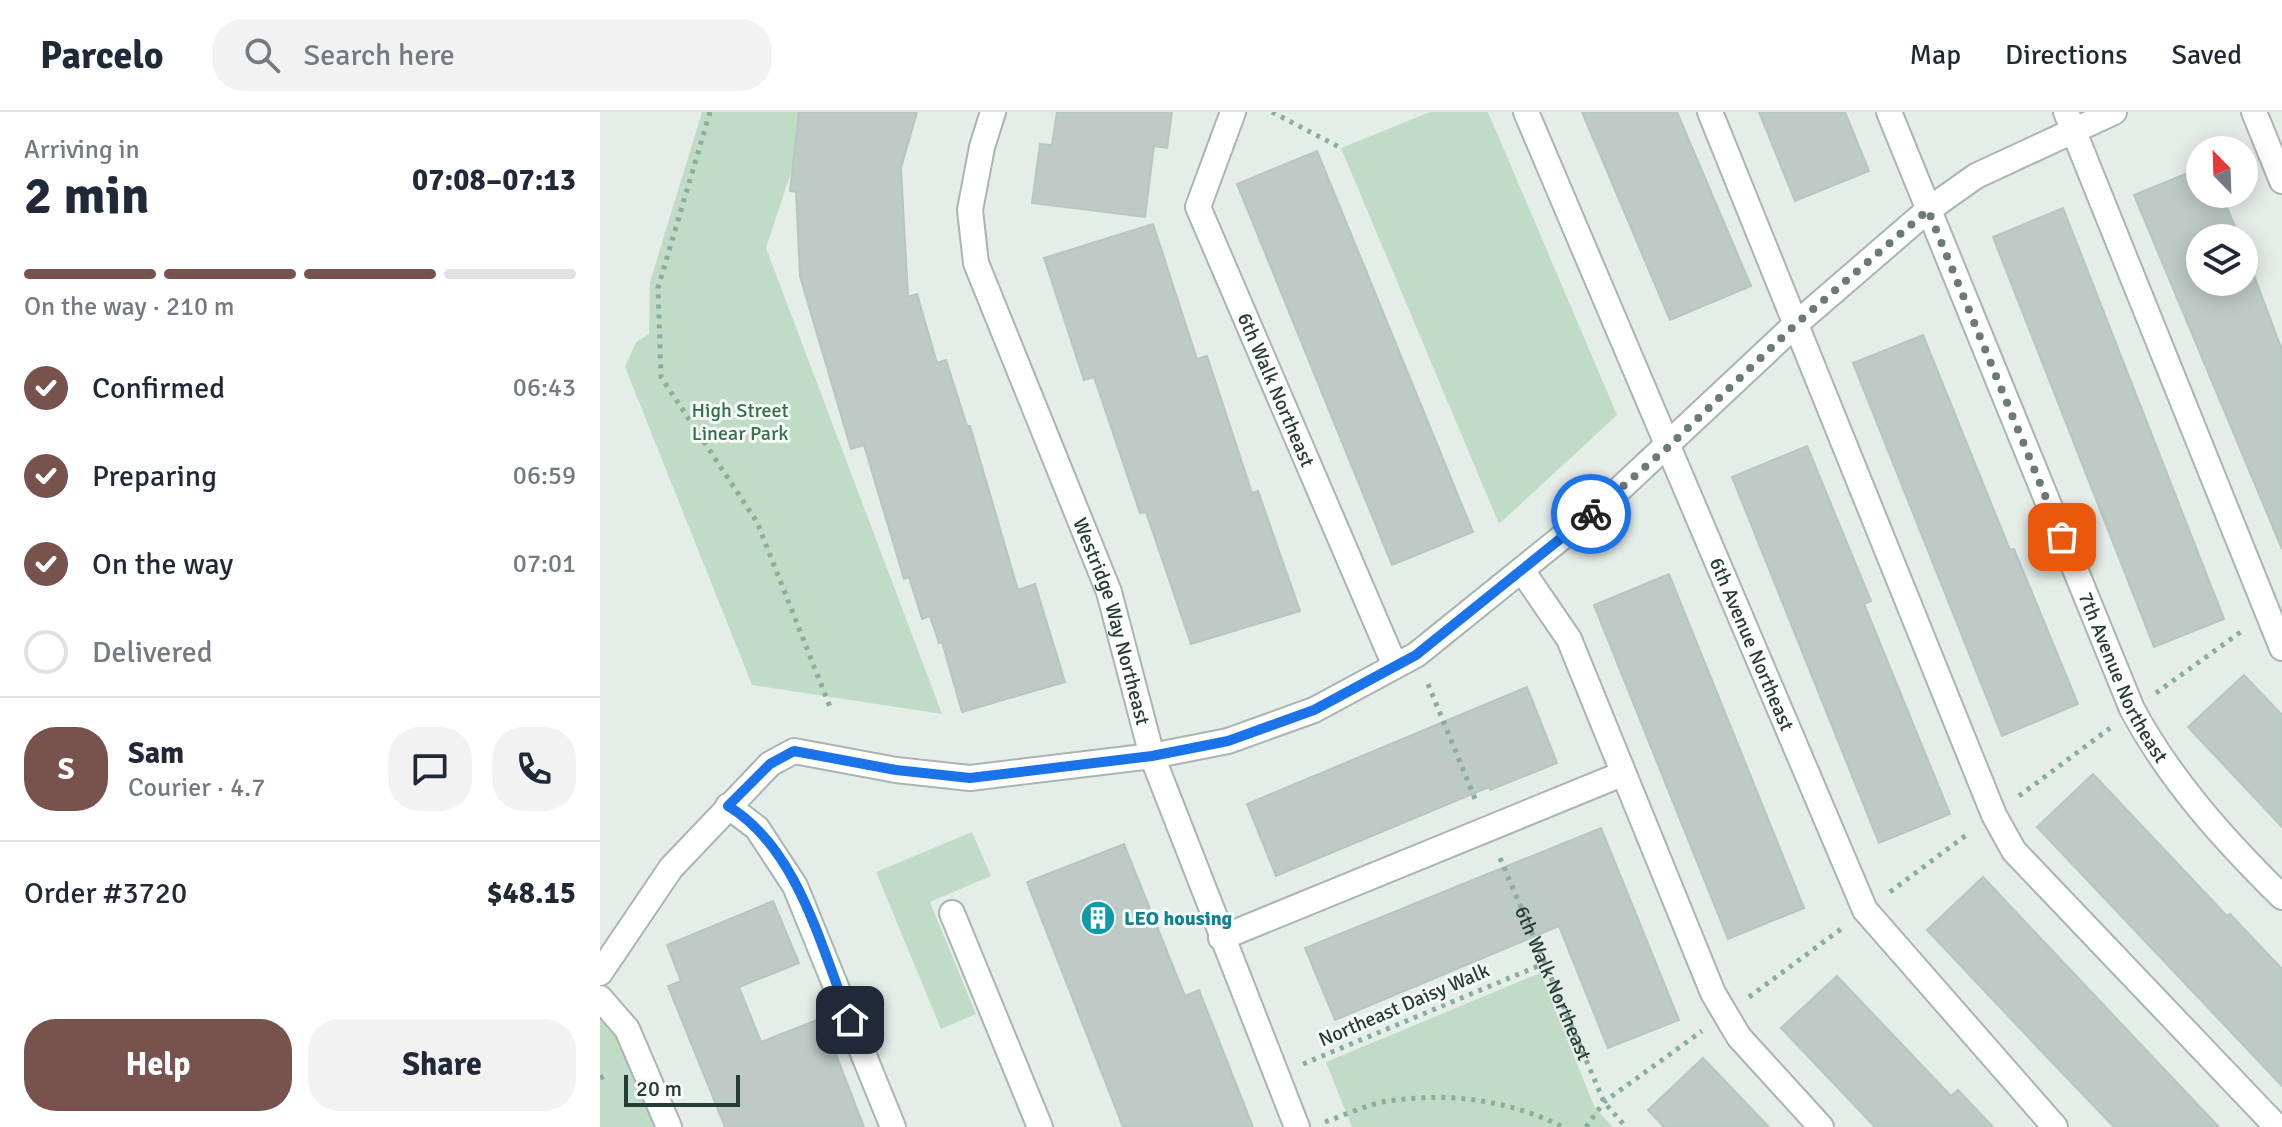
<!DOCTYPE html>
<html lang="en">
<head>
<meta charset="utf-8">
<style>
  body { margin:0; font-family:Signika,sans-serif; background:#f2f2f3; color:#1f2937; height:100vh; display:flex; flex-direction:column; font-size:30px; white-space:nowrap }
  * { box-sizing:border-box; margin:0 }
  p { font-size:26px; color:#747a83 }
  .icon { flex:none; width:44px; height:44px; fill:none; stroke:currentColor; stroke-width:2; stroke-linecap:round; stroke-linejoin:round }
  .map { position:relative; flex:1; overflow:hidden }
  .details { display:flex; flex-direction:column; background:#fff; width:600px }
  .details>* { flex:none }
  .needle { width:52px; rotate:337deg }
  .fabs { position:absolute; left:1586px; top:24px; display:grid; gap:16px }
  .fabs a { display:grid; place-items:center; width:72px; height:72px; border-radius:50%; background:#fff; box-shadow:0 4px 20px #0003; font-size:40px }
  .scale { position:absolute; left:24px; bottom:20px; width:116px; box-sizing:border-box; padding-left:8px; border:4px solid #263d36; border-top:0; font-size:22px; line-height:28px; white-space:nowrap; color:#263d36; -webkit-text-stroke:6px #f5f9f7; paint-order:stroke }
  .pin { position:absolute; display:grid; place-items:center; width:68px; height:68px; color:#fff; margin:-34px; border-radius:16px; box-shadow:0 4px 12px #0006 }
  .courier { position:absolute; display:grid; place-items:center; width:80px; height:80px; margin:-40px; border:6px solid #1a73e8; border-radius:50%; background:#fff; color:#222; box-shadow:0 2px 10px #0007 }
  .headline em { font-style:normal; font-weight:700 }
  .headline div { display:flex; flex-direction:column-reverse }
  .headline { display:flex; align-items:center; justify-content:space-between; height:136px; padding:0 24px }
  h1 { font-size:52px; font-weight:700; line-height:60px }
  .bar { display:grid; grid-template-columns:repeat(4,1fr); gap:12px 8px; align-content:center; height:96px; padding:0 24px }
  .bar i { height:10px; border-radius:6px; background:#e0e1e3 }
  .bar .selected { background:#78534e }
  .bar p { grid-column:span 4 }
  .line { display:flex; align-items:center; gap:20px; padding:0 24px; border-top:2px solid #e0e1e3 }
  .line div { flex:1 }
  .round { display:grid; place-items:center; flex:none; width:84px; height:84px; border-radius:32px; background:#f2f2f3 }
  ol { padding:0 24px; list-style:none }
  li { display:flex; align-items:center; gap:24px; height:88px }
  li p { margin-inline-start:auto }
  li .icon { padding:8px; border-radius:50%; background:#78534e; color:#fff; stroke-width:4 }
  li:last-child { color:#747a83 }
  li i { width:44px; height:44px; border:4px solid #e0e1e3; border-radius:50% }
  .button { display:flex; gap:16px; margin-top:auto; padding:16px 24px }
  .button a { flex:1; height:92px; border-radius:32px; background:#78534e; color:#fff; font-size:32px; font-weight:700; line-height:92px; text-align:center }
  .button a+a { background:#f2f2f3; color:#1f2937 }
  header { display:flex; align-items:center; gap:48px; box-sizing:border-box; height:112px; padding:0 40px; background:#fff; border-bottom:2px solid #e0e1e3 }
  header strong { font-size:38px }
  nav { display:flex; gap:44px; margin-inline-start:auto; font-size:28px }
  .search { width:560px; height:72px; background:#f2f2f3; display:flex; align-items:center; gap:20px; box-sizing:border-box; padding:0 28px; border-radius:32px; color:#747a83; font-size:30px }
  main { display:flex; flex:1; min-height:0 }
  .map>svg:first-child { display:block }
  .green { fill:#c0dcc7 }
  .building { fill:#bdcac5; stroke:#b8c6c0; stroke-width:2 }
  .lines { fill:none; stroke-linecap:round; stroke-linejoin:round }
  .minor-casing { stroke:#a8b5b0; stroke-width:28 }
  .path { stroke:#88ada1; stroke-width:5; stroke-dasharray:4 6; stroke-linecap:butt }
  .minor { stroke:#fff; stroke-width:24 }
  .done { stroke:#697b75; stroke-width:8; stroke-dasharray:0 14.4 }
  .route { stroke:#1a73e8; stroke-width:10 }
  .labels { text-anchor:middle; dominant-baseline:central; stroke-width:6; stroke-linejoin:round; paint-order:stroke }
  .street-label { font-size:20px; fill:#263d36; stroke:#f5f9f7 }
  .park-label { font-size:20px; fill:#33704a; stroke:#f5f9f7 }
  .culture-label { font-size:20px; font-weight:bold; fill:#0d838f; stroke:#f5f9f7; text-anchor:start }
</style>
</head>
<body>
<header>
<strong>Parcelo</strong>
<div class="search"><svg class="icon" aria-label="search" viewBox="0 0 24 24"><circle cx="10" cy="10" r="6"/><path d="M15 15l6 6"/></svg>Search here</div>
<nav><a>Map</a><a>Directions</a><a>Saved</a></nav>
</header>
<main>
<section class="details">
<div class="headline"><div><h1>2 min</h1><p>Arriving in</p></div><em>07:08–07:13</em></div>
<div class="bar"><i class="selected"></i><i class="selected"></i><i class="selected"></i><i></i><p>On the way · 210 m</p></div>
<ol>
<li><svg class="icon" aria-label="check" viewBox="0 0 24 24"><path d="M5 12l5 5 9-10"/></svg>Confirmed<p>06:43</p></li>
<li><svg class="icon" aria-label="check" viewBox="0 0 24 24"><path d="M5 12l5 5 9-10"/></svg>Preparing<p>06:59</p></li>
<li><svg class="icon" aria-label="check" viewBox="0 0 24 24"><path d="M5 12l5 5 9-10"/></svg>On the way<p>07:01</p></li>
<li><i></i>Delivered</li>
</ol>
<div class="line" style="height:144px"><b class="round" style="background:#78534e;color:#fff">S</b><div><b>Sam</b><p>Courier · 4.7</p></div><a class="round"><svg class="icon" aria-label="chat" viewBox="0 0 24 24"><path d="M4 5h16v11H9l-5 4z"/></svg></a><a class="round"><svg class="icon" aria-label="phone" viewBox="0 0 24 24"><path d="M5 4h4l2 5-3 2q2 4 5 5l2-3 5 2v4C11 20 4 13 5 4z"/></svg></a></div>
<div class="line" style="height:104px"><div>Order #3720</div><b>$48.15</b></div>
<div class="button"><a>Help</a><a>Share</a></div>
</section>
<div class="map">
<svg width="1682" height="1015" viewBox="0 0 1682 1015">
  <rect width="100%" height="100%" fill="#e5ede9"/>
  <!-- green -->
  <g class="green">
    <path d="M102,0h109l-45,136 176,466 -190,-29 -127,-318 11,-25 13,-8 1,-52z"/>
    <path d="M830,0h58l129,303 -118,109 -158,-376z"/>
    <path d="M372,720l19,44 -61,26 46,112 -35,15 -65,-157z"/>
    <path d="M940,861l55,135 18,19h-261l-26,-65z"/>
    <path d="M0,886l69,129h-69z"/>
  </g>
  <!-- building -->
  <g class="building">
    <path d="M199,0h118l-16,56 7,129 9,-3 20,69 9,-3 21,66h3l48,164 17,-6 30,98 -103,30 -20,-70 -3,1 -9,-27 -8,3 -13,-42 -5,2 -40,-134 -13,4 -51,-173 -4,-84 -6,-1z"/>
    <path d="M457,0h115l-5,36 -13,-2 -9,71 -113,-14 8,-59 12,1z"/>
    <path d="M982,0h95l74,174 -81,34z"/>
    <path d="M1159,0h86l24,59 -74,30z"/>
    <path d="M717,39l156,381 -81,33 -155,-381z"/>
    <path d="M1600,56v26h21l19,44h-40v44h44v-33l38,101v199l-148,-354z"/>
    <path d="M1463,96l161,411 -70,28 -161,-410z"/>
    <path d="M553,112l44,135 10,-3 45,137 6,-2 42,120 -109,33 -45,-132 -6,1 -46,-136 -10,3 -40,-122z"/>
    <path d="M1323,223l87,215 4,-1 64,155 -76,32 -149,-373z"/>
    <path d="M1207,334l64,155 -7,3 86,210 -71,29 -147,-366z"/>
    <path d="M1069,462l135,334 -76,31 -134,-334z"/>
    <path d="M1644,563l38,40v112l-94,-100z"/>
    <path d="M927,575l30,76 -67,27 -1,-3 -213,89 -29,-72z"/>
    <path d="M1493,662l134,142 3,-2 52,55v117l-245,-259z"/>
    <path d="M1001,716l78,192 -71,28 -49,-122 -224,94 -30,-72z"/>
    <path d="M524,732l61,152 14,-6 54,137h-130l-96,-245z"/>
    <path d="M1383,765l131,139 105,111h-105l-70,-73 -117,-124z"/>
    <path d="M173,789l26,62 -60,24 22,55 61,-24 42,109h-139l-57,-141 13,-5 -14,-36z"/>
    <path d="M1237,864l114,120 7,-6 35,37h-118l-94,-99z"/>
    <path d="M1103,946l66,69h-105l-16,-17z"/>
  </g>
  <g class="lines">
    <!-- minor casing -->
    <g class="minor-casing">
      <g id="minor">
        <path id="s2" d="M393,0l-11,35 -12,63 6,53 133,329 43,164 145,371"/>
        <path id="s3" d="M633,0l-35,95 197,459"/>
        <path id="s4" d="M926,0l339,798 190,217"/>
        <path d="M1110,0l284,703 20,36 263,276"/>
        <path id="s5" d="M1289,0l243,597c38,71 93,132 150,188"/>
        <path d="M1466,0l216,536"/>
        <path d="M1654,0l28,69"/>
        <path d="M923,460l46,67 144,354 26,44 82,90"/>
        <path d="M128,694l29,22 38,58 98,241"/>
        <path d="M352,801l88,214"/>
        <path d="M621,826l401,-164"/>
        <path d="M0,861l71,-105 99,-104 24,-13 102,19 74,8 182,-22 76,-15 86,-31 102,-55 191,-154 189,-177 132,-114 48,-34 138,-64"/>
        <path d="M0,886l27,31 42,98"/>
      </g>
    </g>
    <!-- path -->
    <g class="path">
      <path d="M110,0l-52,176 3,89 96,145 73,185"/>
      <path d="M672,0l69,36"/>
      <path d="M828,572l48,117"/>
      <path d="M1556,581l86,-62"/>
      <path d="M1419,684l91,-68"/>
      <path id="s1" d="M900,746l104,244 22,25"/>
      <path d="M1290,780l79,-59"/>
      <path d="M1149,885l92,-68"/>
      <path d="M703,952l240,-100"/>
      <path d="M0,966l8,-3"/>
      <path d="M725,1010c20,-7 43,-18 64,-21 60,-9 120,-1 174,26"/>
      <path d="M986,1015l18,-25 98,-71"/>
    </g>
    <!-- minor -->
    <use href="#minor" class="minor"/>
  </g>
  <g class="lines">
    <!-- done -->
    <path class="done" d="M991,402l76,-66 129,-124 132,-114 134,327"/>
    <!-- route -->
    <path class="route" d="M250,908c-29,-72 -52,-172 -122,-214l42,-42 24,-13 102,19 74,8 182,-22 76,-15 86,-31 102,-55 175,-141"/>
  </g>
  <!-- icons -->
  <defs>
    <g id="building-disc" transform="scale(1.8)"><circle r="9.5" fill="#0f9aa8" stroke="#f5f9f7"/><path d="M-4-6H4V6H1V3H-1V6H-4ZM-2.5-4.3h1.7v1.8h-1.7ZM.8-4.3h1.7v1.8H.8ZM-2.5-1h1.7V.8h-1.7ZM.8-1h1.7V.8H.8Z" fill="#fff"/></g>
  </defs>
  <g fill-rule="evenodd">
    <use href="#building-disc" x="498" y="806"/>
  </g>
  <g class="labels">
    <!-- street labels -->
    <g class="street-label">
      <text stroke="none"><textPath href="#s3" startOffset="300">6th Walk Northeast</textPath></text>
      <text stroke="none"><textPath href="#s2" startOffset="538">Westridge Way Northeast</textPath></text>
      <text stroke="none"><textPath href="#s4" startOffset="578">6th Avenue Northeast</textPath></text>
      <text stroke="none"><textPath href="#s5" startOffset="612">7th Avenue Northeast</textPath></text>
      <text stroke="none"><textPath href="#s1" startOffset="136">6th Walk Northeast</textPath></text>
      <text transform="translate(804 893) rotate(-23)">Northeast Daisy Walk</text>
    </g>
    <!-- park labels -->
    <g class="park-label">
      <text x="140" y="298">High Street<tspan x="140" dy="23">Linear Park</tspan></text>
    </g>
    <!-- culture labels -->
    <g class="culture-label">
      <text x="524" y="806">LEO housing</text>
    </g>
  </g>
</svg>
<div class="fabs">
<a><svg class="needle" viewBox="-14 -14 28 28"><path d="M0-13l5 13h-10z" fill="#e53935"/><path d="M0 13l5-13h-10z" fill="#747a83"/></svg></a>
<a><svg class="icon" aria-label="layers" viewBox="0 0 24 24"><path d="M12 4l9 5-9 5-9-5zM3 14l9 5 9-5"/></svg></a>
</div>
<div class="scale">20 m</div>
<div class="pin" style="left:1462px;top:425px;background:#ea580c"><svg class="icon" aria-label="bag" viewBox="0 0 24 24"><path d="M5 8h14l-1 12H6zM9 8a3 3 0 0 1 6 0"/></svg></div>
<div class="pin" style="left:250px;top:908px;background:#1f2937"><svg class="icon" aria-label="home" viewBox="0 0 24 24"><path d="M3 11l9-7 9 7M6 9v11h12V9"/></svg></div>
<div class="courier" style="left:991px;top:402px"><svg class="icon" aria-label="bike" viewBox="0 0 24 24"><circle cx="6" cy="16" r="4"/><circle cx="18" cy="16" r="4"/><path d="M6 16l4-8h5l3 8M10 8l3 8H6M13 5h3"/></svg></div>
</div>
</main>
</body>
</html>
